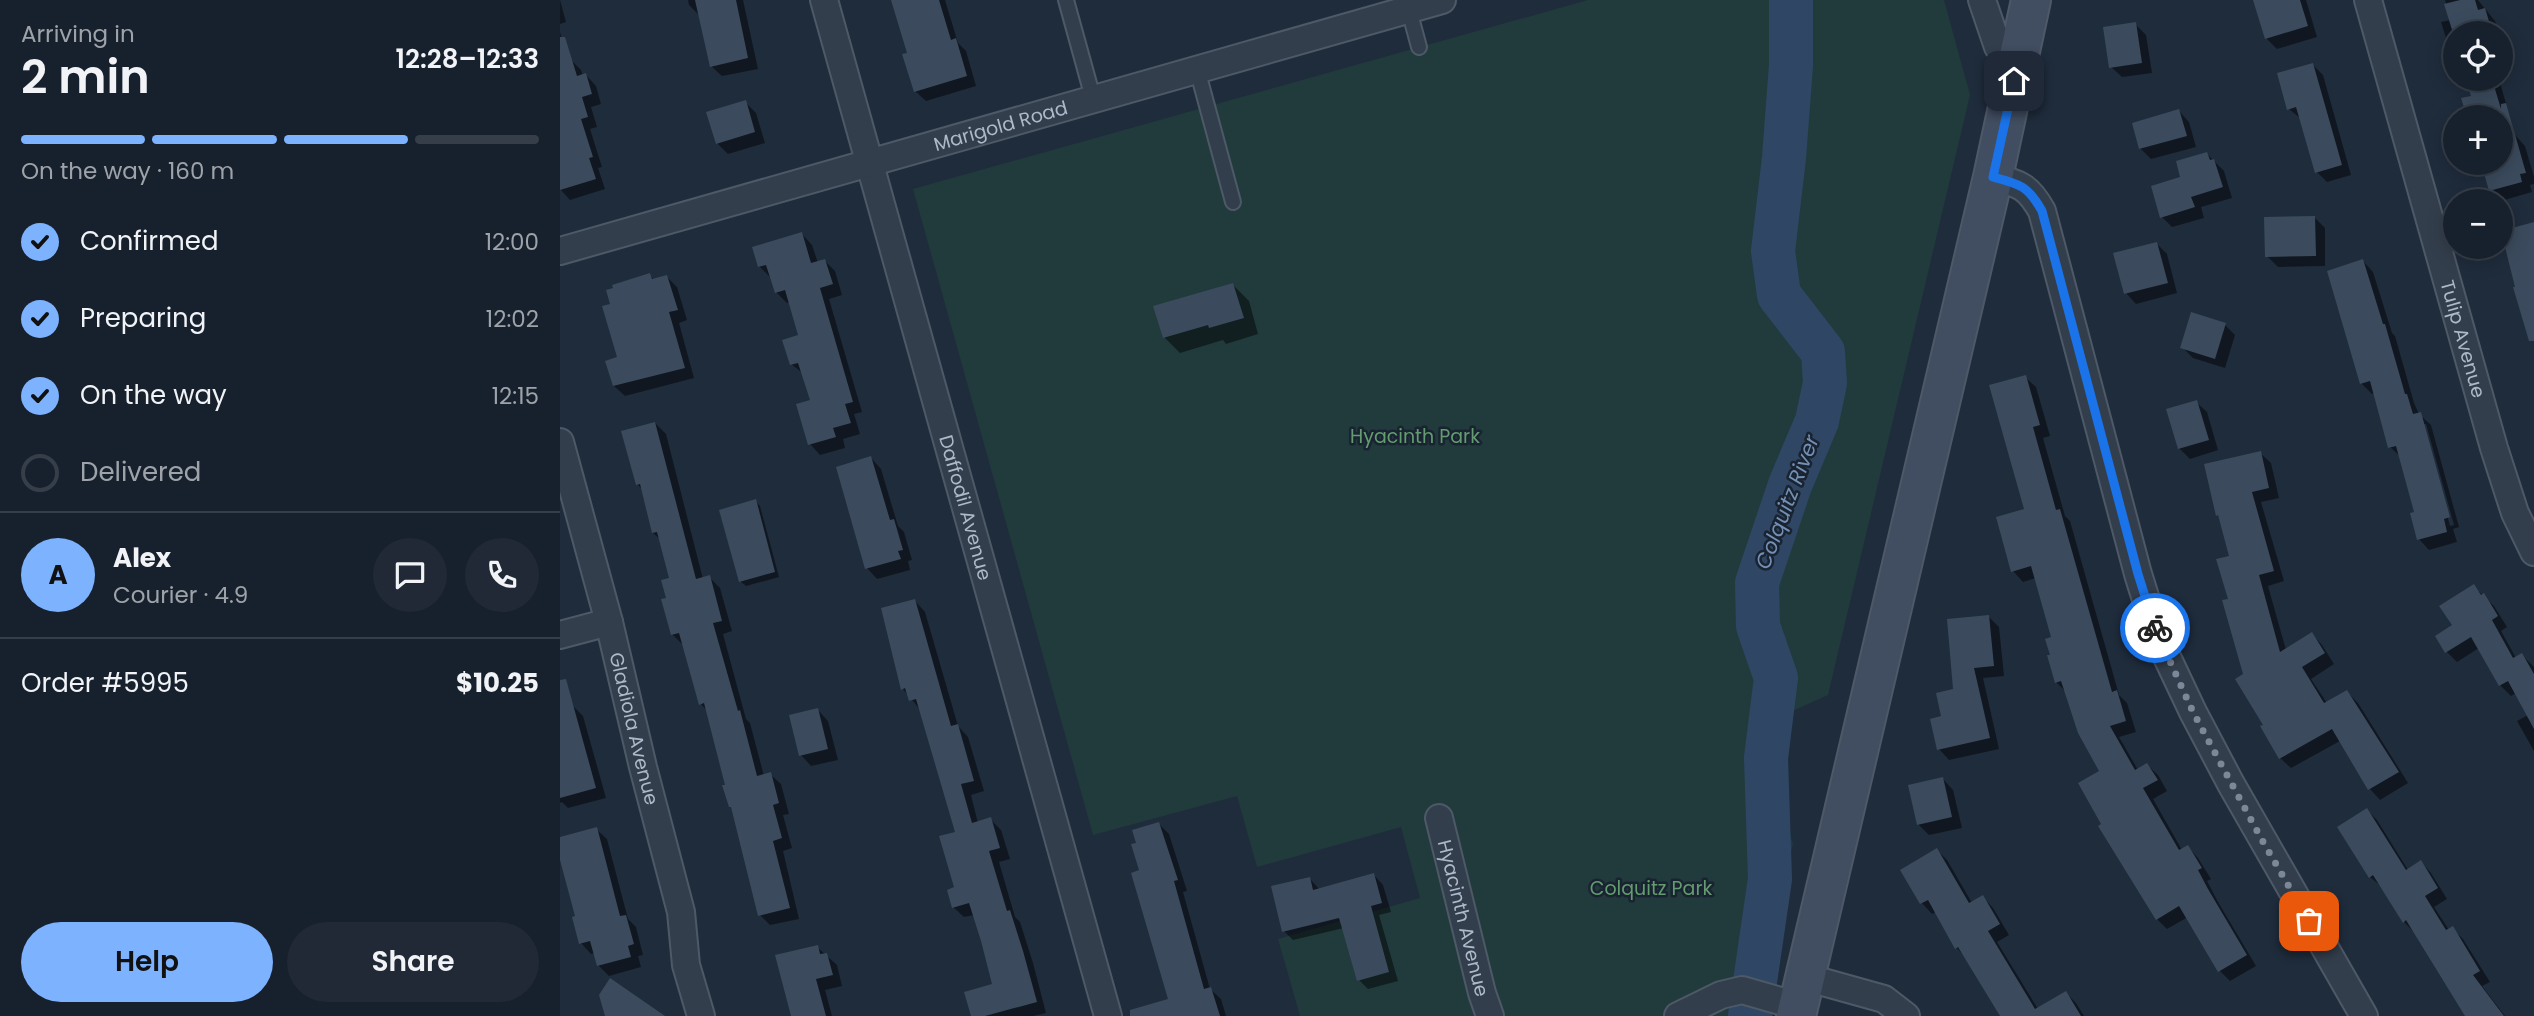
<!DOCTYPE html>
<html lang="en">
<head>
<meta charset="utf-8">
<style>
  body { margin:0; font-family:Poppins,sans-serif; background:#202935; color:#f1f3f6; height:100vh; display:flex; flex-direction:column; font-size:26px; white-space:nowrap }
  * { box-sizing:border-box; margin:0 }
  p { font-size:23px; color:#9ea3aa }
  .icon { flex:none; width:38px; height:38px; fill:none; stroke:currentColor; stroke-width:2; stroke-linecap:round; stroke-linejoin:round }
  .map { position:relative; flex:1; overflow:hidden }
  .drawer { display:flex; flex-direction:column; background:#17212d; width:560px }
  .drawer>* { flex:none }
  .controls { position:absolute; left:1883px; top:21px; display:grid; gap:14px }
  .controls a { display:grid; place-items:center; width:70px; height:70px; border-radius:50%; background:#17212d; box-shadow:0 4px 18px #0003,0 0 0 2px #363e49; font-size:35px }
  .pin { position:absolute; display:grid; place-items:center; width:60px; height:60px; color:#fff; margin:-30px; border-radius:14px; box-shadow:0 4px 10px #0006 }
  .courier { position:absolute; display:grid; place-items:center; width:70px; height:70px; margin:-35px; border:5px solid #1a73e8; border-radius:50%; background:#fff; color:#222; box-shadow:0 2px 9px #0007 }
  .overview em { font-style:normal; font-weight:600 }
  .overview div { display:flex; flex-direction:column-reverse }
  .overview { display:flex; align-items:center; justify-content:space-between; height:119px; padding:0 21px }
  h1 { font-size:46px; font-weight:600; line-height:52px }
  .bar { display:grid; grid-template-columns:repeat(4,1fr); gap:10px 7px; align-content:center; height:84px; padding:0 21px }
  .bar i { height:9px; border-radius:5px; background:#363e49 }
  .bar .selected { background:#7db2ff }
  .bar p { grid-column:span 4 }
  .line { display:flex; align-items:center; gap:18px; padding:0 21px; border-top:2px solid #363e49 }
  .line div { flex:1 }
  .round { display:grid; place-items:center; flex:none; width:74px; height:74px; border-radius:37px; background:#202935 }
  ol { padding:0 21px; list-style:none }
  li { display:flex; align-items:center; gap:21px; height:77px }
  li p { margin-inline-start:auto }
  li .icon { padding:7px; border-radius:50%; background:#7db2ff; color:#111; stroke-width:4 }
  li:last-child { color:#9ea3aa }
  li i { width:38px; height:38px; border:4px solid #363e49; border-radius:50% }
  .button { display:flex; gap:14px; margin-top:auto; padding:14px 21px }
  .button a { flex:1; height:80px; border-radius:42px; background:#7db2ff; color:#111; font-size:28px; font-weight:600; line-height:80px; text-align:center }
  .button a+a { background:#202935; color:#f1f3f6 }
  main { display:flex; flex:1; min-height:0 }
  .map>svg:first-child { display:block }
  .green { fill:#213b3d }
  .shadow { fill:#0007; fill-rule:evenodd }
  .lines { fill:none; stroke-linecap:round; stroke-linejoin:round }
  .river { stroke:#2f4764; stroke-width:44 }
  .building { fill:#3b4b5d }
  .service-casing { stroke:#4e5967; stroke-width:18 }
  .minor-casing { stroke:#4e5967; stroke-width:30 }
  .secondary-casing { stroke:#4e5967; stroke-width:42 }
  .service { stroke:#333e4c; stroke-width:14 }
  .minor { stroke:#333e4c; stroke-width:26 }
  .secondary { stroke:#414d60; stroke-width:38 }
  .done { stroke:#7c8898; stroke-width:7; stroke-dasharray:0 12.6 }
  .route { stroke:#1a73e8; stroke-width:9 }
  .labels { text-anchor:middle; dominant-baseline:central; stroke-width:5; stroke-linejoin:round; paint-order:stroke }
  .street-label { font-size:19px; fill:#aeb9c9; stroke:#192331 }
  .park-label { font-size:19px; fill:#639c6e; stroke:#192331 }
  .water-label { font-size:21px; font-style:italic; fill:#7390b4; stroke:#192331 }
</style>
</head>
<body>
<main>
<section class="drawer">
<div class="overview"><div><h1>2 min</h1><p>Arriving in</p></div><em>12:28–12:33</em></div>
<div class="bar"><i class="selected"></i><i class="selected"></i><i class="selected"></i><i></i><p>On the way · 160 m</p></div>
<ol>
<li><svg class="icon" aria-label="check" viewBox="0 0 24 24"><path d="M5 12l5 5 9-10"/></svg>Confirmed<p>12:00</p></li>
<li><svg class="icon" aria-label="check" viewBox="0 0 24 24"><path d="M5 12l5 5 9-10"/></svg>Preparing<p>12:02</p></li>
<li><svg class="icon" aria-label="check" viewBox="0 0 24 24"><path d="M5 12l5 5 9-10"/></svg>On the way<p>12:15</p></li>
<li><i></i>Delivered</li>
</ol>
<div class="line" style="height:126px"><b class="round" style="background:#7db2ff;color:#111">A</b><div><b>Alex</b><p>Courier · 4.9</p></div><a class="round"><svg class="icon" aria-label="chat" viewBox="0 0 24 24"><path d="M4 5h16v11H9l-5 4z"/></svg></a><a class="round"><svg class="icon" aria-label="phone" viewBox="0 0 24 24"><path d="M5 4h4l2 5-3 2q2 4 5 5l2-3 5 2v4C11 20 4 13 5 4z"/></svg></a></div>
<div class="line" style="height:91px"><div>Order #5995</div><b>$10.25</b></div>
<div class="button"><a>Help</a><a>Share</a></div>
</section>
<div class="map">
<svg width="1974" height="1016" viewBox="0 0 1974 1016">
  <rect width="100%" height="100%" fill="#1f2c3c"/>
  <!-- green -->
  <path class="green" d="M1028,0h356l26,95 -142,600 -69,31 34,118 -41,172h-452l-22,-77 142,-41 -19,-71 -144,40 -20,-71 -144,39 -180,-646z"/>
  <!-- shadow -->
  <g class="shadow">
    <path d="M0,0l6,22 -6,2z"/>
    <path d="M128,0h55l15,69 -36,7 -11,-10 -11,-50 -11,-11z"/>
    <path d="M333,0h52l13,43 8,8 10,35 -50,15 -11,-10 -6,-37z"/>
    <path d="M1695,0h51l11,37 -40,12 -11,-11z"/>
    <path d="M1885,0h33l17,21 4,12h-44v17l-8,-9 -6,-19 10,-2z"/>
    <path d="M1575,24l11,11 6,38 -30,4 -11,-10z"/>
    <path d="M0,32l8,29 3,-1 10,10 2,6 3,-1 10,11 5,18 -10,3 6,20 -7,2 12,38 -4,1 7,21 -35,11 -10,-11z"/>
    <path d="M1753,65l10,10 28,100 -24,7 -10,-10 -16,-53 -12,-10z"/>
    <path d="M1908,79h31l16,56 10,11 9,31v7l-4,1 2,7 -31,9 -10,-11 1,-18 -3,-9h12v-46l-33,-2 5,-18z"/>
    <path d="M185,102l11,11 9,30 -37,11 -11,-11z"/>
    <path d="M1619,111l10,11 7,25 -45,12 -11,-11z"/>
    <path d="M1647,154l17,17 8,27 -31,9 3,11 -32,9 -10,-10 21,-39z"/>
    <path d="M1754,217l11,11v38l-47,1 -11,-11z"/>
    <path d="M242,234l10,11 6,18 7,-2 10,10 7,24 -13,4 33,113 -8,2 6,20 -17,5 2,9 -25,7 -10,-11 2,-42 -8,-28 -13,-10 9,-28 -10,-34 -3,1 -11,-11 -6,-15 -11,-11z"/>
    <path d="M1597,244l10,10 10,39 -41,11 -10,-11z"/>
    <path d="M1803,261l10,11 19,61 3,3 19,67 5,11 12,11 28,102 -6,2 4,13 -28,8 -10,-11 -3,-26 -15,-56 -11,-10 -15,-54 -3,1 -11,-11zM1862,424h4l28,101 -4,1z"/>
    <path d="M90,275l4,5 13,-3 10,10 10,33 -8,3 15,55 -69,18 -11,-10 6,-28 -8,-53z"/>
    <path d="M673,285l16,16 9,33 -32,10 -3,-4 -43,13 -16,-16z"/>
    <path d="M1665,325l10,10 -10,33 -32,-10 -11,-11z"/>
    <path d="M1465,377l11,10 14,49 -7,2 22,78 5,5 49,174 8,8 9,29 -17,5 19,33 9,-5 11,10 9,16 -14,8 29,51 6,-3 10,11 13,21 -4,2 11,21 38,64 -26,15 -10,-10 -32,-54 -21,12 -10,-10 -53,-94 -3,-53 -34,-79 -11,-11 -4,-26 1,-17 -17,-61 -13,4 -10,-11 13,-60z"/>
    <path d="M1636,402l11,10 11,38 -28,9 -11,-11z"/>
    <path d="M95,423l11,11 37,145 6,-2 11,11 12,43 -9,3 23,85 4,4 14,53 6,-2 11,10 8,30 -6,1 9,33 -9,3 16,68 -29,6 -10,-10 -52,-203 -7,-8 -18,-59 -11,-11 -4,-35 3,-20 -10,-39 -8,-7 -10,-43 -5,-5z"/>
    <path d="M1700,453l11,10 8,35 -18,4 23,79 -16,5 18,64 26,-16 10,11 12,19 -23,15 16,24 20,-11 11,11 50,80 -28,17 -10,-11 -30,-48 -49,27 -11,-10 -35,-83 -15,-75 1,-43 -13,-42z"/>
    <path d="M311,458l10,11 17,57 6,6 8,28 -4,1 2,9 -33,9 -10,-11z"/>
    <path d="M195,501l5,5 19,71 -33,9 -5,-4 -20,-71z"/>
    <path d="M1914,587l20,19 13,21 -6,4 15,27 6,-3 12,12v84l-17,-30 11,-6 -12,-22 -5,3 -11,-11 -21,-37 -22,14 -11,-11 8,-25z"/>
    <path d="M355,601l10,11 33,114 10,11 16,54 -13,4 7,28 12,-4 11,11 9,29 -11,3 16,55 5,5 13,41 13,50 -13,3h-60l21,-30 -20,-71 -10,2 -11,-10 4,-18v-56l-35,-121 -19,-23z"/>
    <path d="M1429,617l10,10 5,49 -21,2 16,71 -50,11 -10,-11 4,-31z"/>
    <path d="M12,705l11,11 23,82 -38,10 -6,-6 -2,1v-95z"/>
    <path d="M258,710l10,11 10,39 -27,6 -10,-11z"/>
    <path d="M1383,779l10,11 9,38 -33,7 -11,-11z"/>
    <path d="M1807,810l10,10 31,50 13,-8 10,11 16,26 -13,8 15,23 3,-2 11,11 27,43 -8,4 23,30h-38l-53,-84 -10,-10 -22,-35 -12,-10z"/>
    <path d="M599,824l10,10 18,57 -4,1 27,97 11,10 5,17h-59l3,-15 -29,-130 -3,-27z"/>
    <path d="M36,829l11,10 21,80 8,8 7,28 -5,1 3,11 -32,9 -11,-11 -3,-12 -4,1 -10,-11 -4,-26 -17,-64v-14z"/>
    <path d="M1377,850l10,10 25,43 11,-6 10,11 16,27 -12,7 41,67 28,-16 10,10 8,13h-82l-36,-58 -9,-10 -21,-36 -4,2 -10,-11 -20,-33z"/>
    <path d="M814,875l9,10 8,27 -12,3 19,66 -30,8 -9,-9 -15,-52 -51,12 -9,-9 26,-52 10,11z"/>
    <path d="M257,947l20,18 5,21 -17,4 7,26h-40z"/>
  </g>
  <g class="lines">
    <!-- river -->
    <path class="river" d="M1190,1016l20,-137 -4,-121 10,-80 -18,-52 -1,-43 33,-98 27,-64 8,-38 -2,-31 -44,-57 -6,-44 11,-93 7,-93v-65"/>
  </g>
  <!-- building -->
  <g class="building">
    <path d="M135,0h41l12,58 -38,9z"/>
    <path d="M331,0h48l12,40 5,-2 11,38 -53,16 -12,-38 5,-1z"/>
    <path d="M1693,0h47l8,26 -43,13z"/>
    <path d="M1900,0h15l3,10 7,-2 6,20 -16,5h-22l-9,-29z"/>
    <path d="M1576,22l6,41 -33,5 -6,-41z"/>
    <path d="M0,37h5l12,39 9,-3 6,21 -10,3 6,20 -7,2 12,38 -4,1 7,21 -36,11z"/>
    <path d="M1753,63l29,102 -27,8 -19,-66 -9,3 -10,-37z"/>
    <path d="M1906,79h26l9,30v-5l5,-1 20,70 -6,1 2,8 -33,9 -5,-18 5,-2 -2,-8h14v-46h-34l-6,-19 10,-2z"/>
    <path d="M186,100l9,32 -39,12 -10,-32z"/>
    <path d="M1619,109l8,27 -48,13 -7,-26z"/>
    <path d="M1647,152l3,8 4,-1 9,28 -32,10 4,10 -35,11 -9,-32 29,-9 -4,-16z"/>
    <path d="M1755,216l1,40 -51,1 -1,-40z"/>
    <path d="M1974,222v119h-5l-16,-54h2l-14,-56z"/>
    <path d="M242,232l9,31 14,-4 8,25 -13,4 33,114 -8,2 6,19 -18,5 3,9 -28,8 -12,-41 14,-4 -12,-37 -8,2 -8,-25 16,-5 -13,-45 -10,3 -9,-28 -8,2 -6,-20z"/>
    <path d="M1597,242l11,41 -44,11 -11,-41z"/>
    <path d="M1803,259l20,65h2l20,70h2l6,20 8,-2 29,105 -6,2 3,13 -30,8 -7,-27 4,-1 -18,-66 -8,2 -18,-67 -10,3 -33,-113z"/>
    <path d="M90,273l2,6 15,-4 11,35 -9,2 16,56 -72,18 -8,-25 12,-4 -15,-51 8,-2 -4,-14 7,-2 -1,-3z"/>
    <path d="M673,283l11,35 -35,10 -1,-3 -45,13 -10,-32z"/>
    <path d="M1631,312l35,11 -11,36 -35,-11z"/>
    <path d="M1466,375l14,50 -7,2 23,83 4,-1 52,183 5,-2 9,31 -16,5 25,44 12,-7 11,17 -15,8 36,62 9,-5 14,23 -4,2 10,19 39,66 -29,17 -39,-66 -23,14 -58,-94 3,-2 -23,-41 21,-12 -21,-38 -17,-52 -6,2 -8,-28h3l-5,-16 6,-2 -20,-71 -20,6 -15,-55 28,-8 -35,-124z"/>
    <path d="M1637,400l12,40 -31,9 -12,-40z"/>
    <path d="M95,422l41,157 14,-4 12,46 -9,2 25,88 2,-1 17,66 14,-4 8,31 -6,2 9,33 -9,3 17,67 -32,8 -27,-109h-2l-7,-22h3l-21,-82 -5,2 -20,-72 -8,2 -10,-36 5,-1 -5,-18 8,-2 -12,-46 -5,1 -12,-49 -4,1 -15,-54z"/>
    <path d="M1701,451l8,37 -17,4 22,79 -15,4 21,77 32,-20 13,21 -23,14 22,36 23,-13 52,82 -31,18 -36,-61 -53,30 -19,-33 3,-1 -28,-46 8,-5 -21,-74 6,-1 -12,-40 13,-3 -11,-41 -2,1 -12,-52z"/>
    <path d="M311,456l19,64 4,-1 9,31 -5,1 3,8 -36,10 -29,-102z"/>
    <path d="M196,499l19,73 -36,10 -20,-72z"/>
    <path d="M1914,584l7,11 3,-2 14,23 -6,4 21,38 9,-5 12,21v55l-26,-48 -9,5 -28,-49 -26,16 -10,-17 17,-11 -13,-19z"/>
    <path d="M355,599l36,127 7,-2 16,57 -13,3 11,39 19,-6 9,31 -11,3 18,60 3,-1 13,41 14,51 -52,14h-14l-7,-24 28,-8 -11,-43 -12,-38 -17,5 -5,-18 7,-3 -15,-51 16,-4 -39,-133 -7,2 -4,-13 -4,2 -20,-82z"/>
    <path d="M1429,615l5,51 -20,2 16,70 -53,12 -7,-31 11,-3 -5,-23 17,-4 -6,-70z"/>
    <path d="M6,679l30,109 -36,10v-118z"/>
    <path d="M258,708l10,41 -29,7 -10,-41z"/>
    <path d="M1383,777l9,40 -35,8 -9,-40z"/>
    <path d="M1807,808l39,62 15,-10 17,28 -13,8 21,34 7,-4 27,45 -7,4 31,41h-39l-59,-96 -3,3 -30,-48 -4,3 -32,-51z"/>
    <path d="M599,822l19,58 -4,1 30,108 7,-2 9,29h-90v-6l38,-11 -37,-126 8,-3 -8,-26 5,-1 -4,-13z"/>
    <path d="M37,827l23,89 6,-1 8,29 -6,2 3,11 -34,9 -7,-25 -11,3 -7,-27 3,-1 -15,-56v-23z"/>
    <path d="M1377,848l32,55 14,-8 17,29 -12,7 47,78 31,-18 15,25h-81l-42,-69 -3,2 -27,-49 -8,4 -20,-34z"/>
    <path d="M814,873l8,30 -11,3 18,66 -32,9 -18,-63 -57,14 -11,-46 39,-9 3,13z"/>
    <path d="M258,945l2,9 7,-1 6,22 -17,4 10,37h-35l-16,-61z"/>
    <path d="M50,978l55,38h-60l-6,-21z"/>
  </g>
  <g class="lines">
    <!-- service casing -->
    <g class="service-casing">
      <g id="service">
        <path d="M506,0l27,98"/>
        <path d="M849,10l10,37"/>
        <path d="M637,69l36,133"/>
      </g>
    </g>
    <!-- minor casing -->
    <g class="minor-casing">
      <g id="minor">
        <path id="s1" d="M264,0l284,1016"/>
        <path d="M1422,0l16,47 7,7 15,3"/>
        <path id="s2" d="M1808,0l126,448 21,65 19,39"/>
        <path d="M1433,177c27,7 35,9 49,34l96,363 20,64 35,74 38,72 133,232"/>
        <path id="s3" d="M0,251l882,-251"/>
        <path id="s4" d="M0,442l49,180 34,145 38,145 5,53 15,51"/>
        <path d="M0,635l49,-13"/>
        <path id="s5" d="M879,818l43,175 8,23"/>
        <path d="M1245,977l79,22 22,17"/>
        <path d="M1118,1016l43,-21 21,-5 56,16"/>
      </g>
    </g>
    <!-- secondary casing -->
    <g class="secondary-casing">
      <path id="secondary" d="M1236,1016l197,-839 38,-177"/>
    </g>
    <!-- service -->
    <use href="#service" class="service"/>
    <!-- minor -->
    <use href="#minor" class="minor"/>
    <!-- secondary -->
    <use href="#secondary" class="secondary"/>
  </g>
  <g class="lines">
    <!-- done -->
    <path class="done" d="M1595,628l38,84 69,128 47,81"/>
    <!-- route -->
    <path class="route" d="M1454,81l-21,96c27,7 35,9 49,34l96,363 17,54"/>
  </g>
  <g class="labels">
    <!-- street labels -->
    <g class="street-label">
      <text stroke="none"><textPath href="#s3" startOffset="458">Marigold Road</textPath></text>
      <text stroke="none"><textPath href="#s2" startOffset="352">Tulip Avenue</textPath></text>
      <text stroke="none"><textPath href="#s1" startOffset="527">Daffodil Avenue</textPath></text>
      <text stroke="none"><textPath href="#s4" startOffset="296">Gladiola Avenue</textPath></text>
      <text stroke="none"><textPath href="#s5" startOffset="103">Hyacinth Avenue</textPath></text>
    </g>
    <!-- park labels -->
    <g class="park-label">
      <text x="855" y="436">Hyacinth Park</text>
      <text x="1091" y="888">Colquitz Park</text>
    </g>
    <!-- water labels -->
    <g class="water-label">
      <text transform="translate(1227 502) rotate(-69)">Colquitz River</text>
    </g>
  </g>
</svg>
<div class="controls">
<a><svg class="icon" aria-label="locate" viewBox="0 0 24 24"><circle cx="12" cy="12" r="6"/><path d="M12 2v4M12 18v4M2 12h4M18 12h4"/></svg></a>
<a>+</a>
<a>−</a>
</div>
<div class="pin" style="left:1749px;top:921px;background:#ea580c"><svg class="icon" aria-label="bag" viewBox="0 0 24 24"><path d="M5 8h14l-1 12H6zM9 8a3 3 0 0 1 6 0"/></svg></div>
<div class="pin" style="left:1454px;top:81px;background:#1f2937"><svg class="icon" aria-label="home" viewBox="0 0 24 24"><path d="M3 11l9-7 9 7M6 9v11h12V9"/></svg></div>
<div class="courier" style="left:1595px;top:628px"><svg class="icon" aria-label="bike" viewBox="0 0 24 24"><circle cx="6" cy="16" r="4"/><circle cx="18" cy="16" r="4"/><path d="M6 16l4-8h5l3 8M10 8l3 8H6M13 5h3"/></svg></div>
</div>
</main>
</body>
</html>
